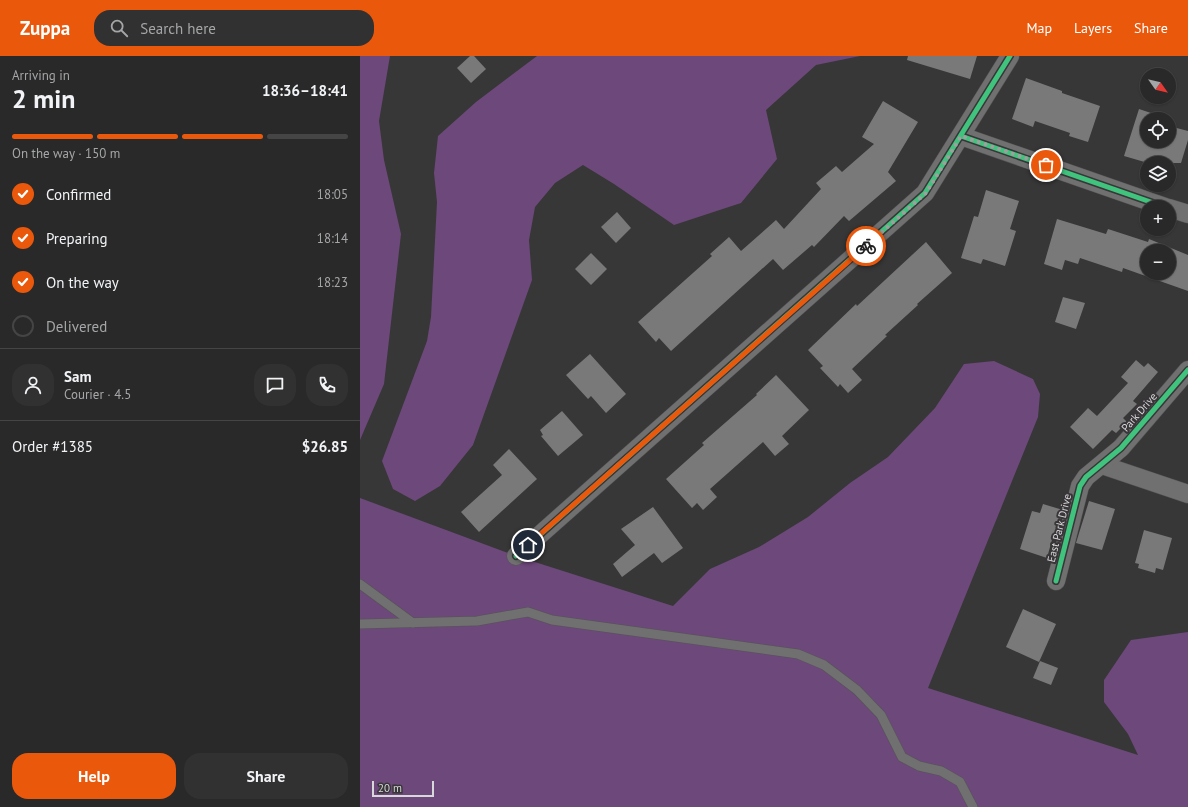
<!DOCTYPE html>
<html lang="en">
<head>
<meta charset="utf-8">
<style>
  body { margin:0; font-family:"PT Sans",sans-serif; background:#313131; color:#f1f3f6; height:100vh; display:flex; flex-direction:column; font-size:15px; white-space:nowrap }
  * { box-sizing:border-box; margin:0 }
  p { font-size:13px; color:#a5a6a8 }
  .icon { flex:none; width:22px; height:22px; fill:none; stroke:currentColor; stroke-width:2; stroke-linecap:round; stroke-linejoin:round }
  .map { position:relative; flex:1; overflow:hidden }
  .details { display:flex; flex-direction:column; background:#292929; width:360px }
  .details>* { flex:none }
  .needle { width:26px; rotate:124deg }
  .controls { position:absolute; left:780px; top:12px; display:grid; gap:8px }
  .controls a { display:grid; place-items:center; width:36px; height:36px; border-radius:50%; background:#292929; box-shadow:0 1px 3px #0004,0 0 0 1px #454546; font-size:20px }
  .scale { position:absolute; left:12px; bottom:10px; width:62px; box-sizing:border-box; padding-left:4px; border:2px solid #d8d7d9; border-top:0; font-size:11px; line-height:14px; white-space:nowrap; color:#d8d7d9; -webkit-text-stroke:3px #383638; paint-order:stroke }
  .pin { position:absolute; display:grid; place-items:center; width:34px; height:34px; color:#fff; margin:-17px; border:2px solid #fff; border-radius:50%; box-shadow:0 1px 4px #0007 }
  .courier { position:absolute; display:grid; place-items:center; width:40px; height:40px; margin:-20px; border:3px solid #ea580c; border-radius:50%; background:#fff; color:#222; box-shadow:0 1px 5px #0007 }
  .overview em { font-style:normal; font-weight:800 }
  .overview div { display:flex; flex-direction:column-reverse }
  .overview { display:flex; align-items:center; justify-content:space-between; height:68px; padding:0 12px }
  h1 { font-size:26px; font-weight:800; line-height:30px }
  .bar { display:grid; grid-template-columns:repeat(4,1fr); gap:6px 4px; align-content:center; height:48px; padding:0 12px }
  .bar i { height:5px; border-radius:3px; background:#454546 }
  .bar .on { background:#ea580c }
  .bar p { grid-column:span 4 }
  .line { display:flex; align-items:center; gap:10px; padding:0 12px; border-top:1px solid #454546 }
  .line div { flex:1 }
  .round { display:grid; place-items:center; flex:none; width:42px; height:42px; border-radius:16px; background:#313131 }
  ol { padding:0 12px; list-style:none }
  li { display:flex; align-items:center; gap:12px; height:44px }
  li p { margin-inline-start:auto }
  li .icon { padding:4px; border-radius:50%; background:#ea580c; color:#fff; stroke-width:4 }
  li:last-child { color:#a5a6a8 }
  li i { width:22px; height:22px; border:2px solid #454546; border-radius:50% }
  .action { display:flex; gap:8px; margin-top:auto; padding:8px 12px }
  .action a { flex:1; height:46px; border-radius:16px; background:#ea580c; color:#fff; font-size:16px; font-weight:800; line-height:46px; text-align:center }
  .action a+a { background:#313131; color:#f1f3f6 }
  header { display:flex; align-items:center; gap:24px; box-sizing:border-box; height:56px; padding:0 20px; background:#ea580c; color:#fff }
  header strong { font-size:19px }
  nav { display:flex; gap:22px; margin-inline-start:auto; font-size:14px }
  .search { width:280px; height:36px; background:#313131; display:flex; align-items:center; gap:10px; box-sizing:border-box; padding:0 14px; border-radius:16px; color:#a5a6a8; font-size:15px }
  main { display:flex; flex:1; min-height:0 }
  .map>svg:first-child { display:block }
  .green { fill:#6d487a }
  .building { fill:#787978; fill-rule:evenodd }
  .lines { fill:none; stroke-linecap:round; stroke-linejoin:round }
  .lane-casing { stroke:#545454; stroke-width:10 }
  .street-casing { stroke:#545454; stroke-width:19 }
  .lane { stroke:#717071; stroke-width:9 }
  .street { stroke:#717071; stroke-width:18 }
  .cycleway-casing { stroke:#383638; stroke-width:8 }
  .cycleway { stroke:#40c37c; stroke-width:5 }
  .done { stroke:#a09fa0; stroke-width:4; stroke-dasharray:0 7.2 }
  .route { stroke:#ea580c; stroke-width:5 }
  .labels { text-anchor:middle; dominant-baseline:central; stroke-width:4; stroke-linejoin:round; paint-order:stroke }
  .street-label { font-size:11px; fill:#d8d7d9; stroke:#383638 }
</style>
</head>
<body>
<header>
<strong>Zuppa</strong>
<div class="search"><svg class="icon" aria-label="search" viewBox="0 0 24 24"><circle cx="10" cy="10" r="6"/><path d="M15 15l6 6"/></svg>Search here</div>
<nav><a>Map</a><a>Layers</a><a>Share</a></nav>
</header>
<main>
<section class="details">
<div class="overview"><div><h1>2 min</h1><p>Arriving in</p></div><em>18:36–18:41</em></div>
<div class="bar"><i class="on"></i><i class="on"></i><i class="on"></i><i></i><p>On the way · 150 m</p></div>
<ol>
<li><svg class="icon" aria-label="check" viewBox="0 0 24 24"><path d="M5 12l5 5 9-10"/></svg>Confirmed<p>18:05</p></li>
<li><svg class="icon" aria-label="check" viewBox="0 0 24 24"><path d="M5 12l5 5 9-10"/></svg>Preparing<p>18:14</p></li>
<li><svg class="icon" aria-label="check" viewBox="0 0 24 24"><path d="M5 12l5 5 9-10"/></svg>On the way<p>18:23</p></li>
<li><i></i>Delivered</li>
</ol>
<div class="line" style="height:72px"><a class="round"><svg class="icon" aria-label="person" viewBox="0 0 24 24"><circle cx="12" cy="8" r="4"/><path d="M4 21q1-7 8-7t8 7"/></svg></a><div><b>Sam</b><p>Courier · 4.5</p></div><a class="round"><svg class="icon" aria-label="chat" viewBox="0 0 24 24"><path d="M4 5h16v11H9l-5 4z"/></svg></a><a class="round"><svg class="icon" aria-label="phone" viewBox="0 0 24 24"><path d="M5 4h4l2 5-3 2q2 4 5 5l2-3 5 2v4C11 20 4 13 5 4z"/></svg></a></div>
<div class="line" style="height:52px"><div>Order #1385</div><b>$26.85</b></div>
<div class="action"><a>Help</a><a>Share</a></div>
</section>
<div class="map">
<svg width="828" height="751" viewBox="0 0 828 751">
  <rect width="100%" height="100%" fill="#373737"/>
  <!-- green -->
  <g class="green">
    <path d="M0,0h30l-11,65 5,39 17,74 -17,150 -24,56z"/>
    <path d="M177,0h323l-44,9 -50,45 11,49 -36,44 -67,22 -60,-41 -31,-19 -28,18 -20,24 -6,33 3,40 -59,165 -33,41 -25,15 -22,-12 -11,-28 45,-120 4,-24 6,-115 -3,-29 4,-37 38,-34z"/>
    <path d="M634,305l39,18 7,15 -2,23 -110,271 210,67 -10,-21 -24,-32v-22l27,-40 57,-8v175h-828v-309l156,58 157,50 37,-37 49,-22 49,-30 42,-34 38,-26 47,-49 29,-44z"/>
  </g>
  <!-- building -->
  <g class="building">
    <path d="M110,0h4l12,13 -15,14 -14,-15z"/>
    <path d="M548,0h69l-7,23 -63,-19z"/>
    <path d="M666,22l36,13v2l38,13 -12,36 -19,-6 1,-3 -35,-12 -2,6 -21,-8z"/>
    <path d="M523,45l35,21 -30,50 8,9 -47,40 -5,-5 -30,31 -2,-2 -29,25 -10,-11 -102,92 -12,-13 -3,4 -18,-20 74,-66 -2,-2 19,-17 12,14 35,-31 8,9 37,-40 -5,-6 20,-17 6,6 32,-28 -12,-7z"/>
    <path d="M779,53l24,8 -1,2h-15v22h22v-15l19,5v9l-7,23h-33l-24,-7z"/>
    <path d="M626,134l33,11 -9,28 6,2 -11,35 -22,-7 -2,5 -20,-6 13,-42 4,1z"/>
    <path d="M257,156l14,16 -15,15 -15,-16z"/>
    <path d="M697,163l49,15 2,-5 40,13 1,-3 39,16v36l-65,-23 -1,4 -42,-14 -2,6 -13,-4 -3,10 -18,-6zM787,195h22v22h-22z"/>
    <path d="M566,186l26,31 -35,31 1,1 -33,30 2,1 -35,33 10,11 -14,13 -8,-9 -2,3 -18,-19 3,-2 -15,-16 48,-46 1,2z"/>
    <path d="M231,197l16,16 -16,16 -16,-16z"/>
    <path d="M703,241l22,6 -9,26 -21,-7z"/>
    <path d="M230,298l36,40 -20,19 -15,-17 -3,3 -22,-24z"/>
    <path d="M776,304l8,7 4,-4 10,9 -25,29 4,3 -14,14 4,4 -11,11 -4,-3 -19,19 -23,-22 18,-19 9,8 31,-33 -7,-6z"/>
    <path d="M416,319l33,35 -27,26 7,8 -14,12 -12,-14 -53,47 7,8 -14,13 -6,-7 -5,5 -26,-29 38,-34 -2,-2 55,-48 -1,-1z"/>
    <path d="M202,355l21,24 -25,21 -17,-20 2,-1 -3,-5z"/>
    <path d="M149,393l28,30 -58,53 -18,-20 41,-37 -9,-10z"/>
    <path d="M729,445l26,8 -13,41 -26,-7z"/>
    <path d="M683,448l20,6 -7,27 -3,-1 -6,22 -27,-9 12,-38 8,2z"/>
    <path d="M293,451l30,41 -21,15 -8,-10 -32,24 -9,-13 22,-19 -14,-16z"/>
    <path d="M784,474l28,8 -9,32 -7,-2 -1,5 -17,-5 1,-4 -4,-1z"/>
    <path d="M663,553l33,15 -17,38 -33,-15z"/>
    <path d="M680,605l18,7 -7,17 -18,-7z"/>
  </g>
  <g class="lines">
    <!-- lane casing -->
    <g class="lane-casing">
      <g id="lane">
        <path d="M0,528l53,39"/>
        <path d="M0,568l117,-3 51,-9 24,8 246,34 26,11 33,25 24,25 21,42 17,9 22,5 19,11 13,25"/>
      </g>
    </g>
    <!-- street casing -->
    <g class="street-casing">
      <g id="street">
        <path d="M601,80l204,71"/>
        <path d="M809,152l19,6"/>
        <path d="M742,409l86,29"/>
        <path d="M156,500l409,-363 85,-137"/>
        <path d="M696,525l24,-95 6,-9 35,-29 67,-78"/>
      </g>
    </g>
    <!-- lane -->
    <use href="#lane" class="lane"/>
    <!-- street -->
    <use href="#street" class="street"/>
    <!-- cycleway casing -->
    <g class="cycleway-casing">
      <g id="cycleway">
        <path d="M601,80l204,71"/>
        <path d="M156,500l409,-363 85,-137"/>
        <path d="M696,525l24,-95 6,-9 35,-29 67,-78"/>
      </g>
    </g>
    <!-- cycleway -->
    <use href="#cycleway" class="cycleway"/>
  </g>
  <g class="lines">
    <!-- done -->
    <path class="done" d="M506,190l60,-53 35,-57 85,29"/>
    <!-- route -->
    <path class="route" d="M168,489l338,-299"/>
  </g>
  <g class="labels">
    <!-- street labels -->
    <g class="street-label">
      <text transform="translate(779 356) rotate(-49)">Park Drive</text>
      <text transform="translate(699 472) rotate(-76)">East Park Drive</text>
    </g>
  </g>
</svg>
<div class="controls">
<a><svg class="needle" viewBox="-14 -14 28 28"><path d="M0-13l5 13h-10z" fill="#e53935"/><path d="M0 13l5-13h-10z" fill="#a5a6a8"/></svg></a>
<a><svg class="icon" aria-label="locate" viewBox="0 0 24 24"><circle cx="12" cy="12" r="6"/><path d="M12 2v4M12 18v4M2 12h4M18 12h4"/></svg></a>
<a><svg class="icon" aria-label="layers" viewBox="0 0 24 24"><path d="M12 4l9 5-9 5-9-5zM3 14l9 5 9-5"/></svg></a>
<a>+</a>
<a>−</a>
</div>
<div class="scale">20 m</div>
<div class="pin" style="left:686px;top:109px;background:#ea580c"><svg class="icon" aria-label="bag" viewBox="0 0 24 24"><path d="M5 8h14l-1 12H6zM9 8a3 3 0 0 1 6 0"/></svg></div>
<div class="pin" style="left:168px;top:489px;background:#1f2937"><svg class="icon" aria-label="home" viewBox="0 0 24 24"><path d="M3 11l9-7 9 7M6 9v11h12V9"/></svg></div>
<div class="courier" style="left:506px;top:190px"><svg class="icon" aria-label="bike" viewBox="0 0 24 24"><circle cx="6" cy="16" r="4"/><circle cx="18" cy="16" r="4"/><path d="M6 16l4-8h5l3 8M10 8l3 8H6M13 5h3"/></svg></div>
</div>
</main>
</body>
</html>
